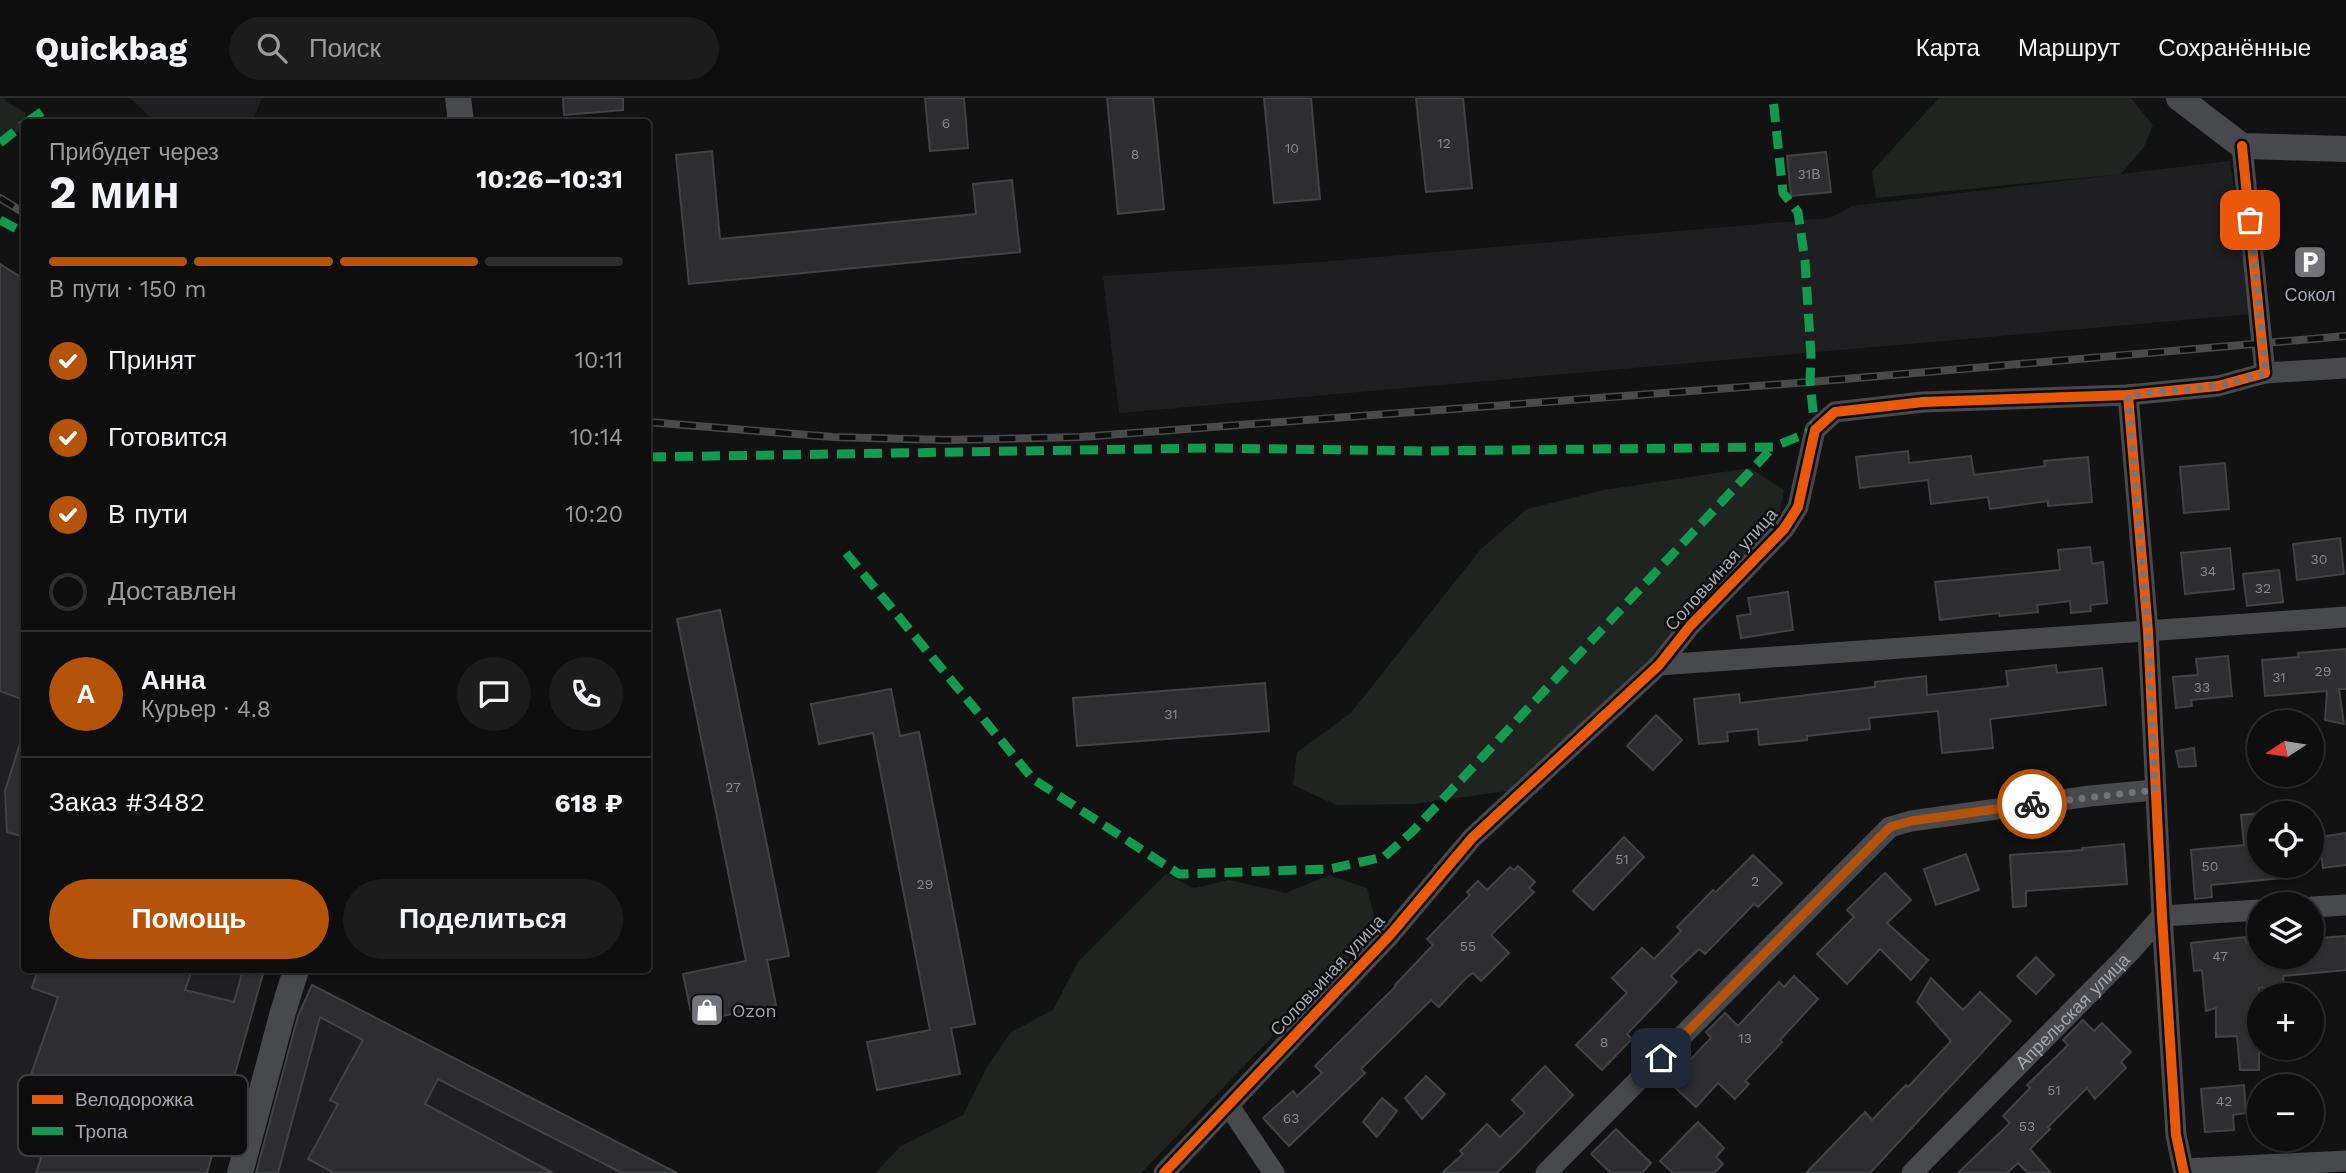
<!DOCTYPE html>
<html lang="ru">
<head>
<meta charset="utf-8">
<style>
  body { margin:0; font-family:"Work Sans",sans-serif; background:#1c1c1c; color:#f1f3f6; height:100vh; display:flex; flex-direction:column; font-size:26px; white-space:nowrap }
  * { box-sizing:border-box; margin:0 }
  p { font-size:23px; color:#9b9c9e }
  .icon { flex:none; width:38px; height:38px; fill:none; stroke:currentColor; stroke-width:2; stroke-linecap:round; stroke-linejoin:round }
  .map { position:relative; flex:1; overflow:hidden }
  .drawer { position:absolute; left:21px; top:21px; width:630px; height:854px; display:flex; flex-direction:column; background:#0e0e0e; border-radius:7px; box-shadow:0 2px 5px #0004,0 0 0 2px #2e2e2e }
  .drawer>* { flex:none }
  .needle { width:46px; rotate:258deg }
  .fabs { position:absolute; left:2247px; top:612px; display:grid; gap:14px }
  .fabs a { display:grid; place-items:center; width:77px; height:77px; border-radius:50%; background:#0e0e0e; box-shadow:0 2px 5px #0004,0 0 0 2px #2e2e2e; font-size:35px }
  .pin { position:absolute; display:grid; place-items:center; width:60px; height:60px; color:#fff; margin:-30px; border-radius:14px; box-shadow:0 4px 10px #0006 }
  .courier { position:absolute; display:grid; place-items:center; width:70px; height:70px; margin:-35px; border:5px solid #b45309; border-radius:50%; background:#fff; color:#222; box-shadow:0 2px 9px #0007 }
  .summary em { font-style:normal; font-weight:700 }
  .summary div { display:flex; flex-direction:column-reverse }
  .summary { display:flex; align-items:center; justify-content:space-between; height:119px; padding:0 28px }
  h1 { font-size:46px; font-weight:700; line-height:52px }
  .bar { display:grid; grid-template-columns:repeat(4,1fr); gap:10px 7px; align-content:center; height:84px; padding:0 28px }
  .bar i { height:9px; border-radius:5px; background:#2e2e2e }
  .bar .active { background:#b45309 }
  .bar p { grid-column:span 4 }
  .line { display:flex; align-items:center; gap:18px; padding:0 28px; border-top:2px solid #2e2e2e }
  .line div { flex:1 }
  .round { display:grid; place-items:center; flex:none; width:74px; height:74px; border-radius:37px; background:#1c1c1c }
  ol { padding:0 28px; list-style:none }
  li { display:flex; align-items:center; gap:21px; height:77px }
  li p { margin-inline-start:auto }
  li .icon { padding:7px; border-radius:50%; background:#b45309; color:#fff; stroke-width:4 }
  li:last-child { color:#9b9c9e }
  li i { width:38px; height:38px; border:4px solid #2e2e2e; border-radius:50% }
  .button { display:flex; gap:14px; margin-top:auto; padding:14px 28px }
  .button a { flex:1; height:80px; border-radius:42px; background:#b45309; color:#fff; font-size:28px; font-weight:700; line-height:80px; text-align:center }
  .button a+a { background:#1c1c1c; color:#f1f3f6 }
  header { display:flex; align-items:center; gap:42px; box-sizing:border-box; height:98px; padding:0 35px; background:#0e0e0e; border-bottom:2px solid #2e2e2e }
  header strong { font-size:33px }
  nav { display:flex; gap:38px; margin-inline-start:auto; font-size:24px }
  .search { width:490px; height:63px; background:#1c1c1c; display:flex; align-items:center; gap:18px; box-sizing:border-box; padding:0 24px; border-radius:38px; color:#9b9c9e; font-size:26px }
  .map>svg:first-child { display:block }
  .built { fill:#1f1f21 }
  .green { fill:#1f2420 }
  .building { fill:#2e2e30; stroke:#424346; stroke-width:2 }
  .lines { fill:none; stroke-linecap:round; stroke-linejoin:round }
  .minor { stroke:#48494c; stroke-width:21 }
  .tertiary { stroke:#48494c; stroke-width:26 }
  .rail-casing { stroke:#4a4a4d; stroke-width:8 }
  .rail { stroke:#0d0d0e; stroke-width:5; stroke-dasharray:16; stroke-linecap:butt }
  .quiet { stroke:#139951; stroke-width:9; stroke-dasharray:18 9; stroke-linecap:butt }
  .cycleway-casing { stroke:#0d0d0e; stroke-width:15 }
  .cycleway { stroke:#e8590c; stroke-width:10 }
  .done { stroke:#72747a; stroke-width:7; stroke-dasharray:0 12.6 }
  .route { stroke:#b45309; stroke-width:9 }
  .labels { text-anchor:middle; dominant-baseline:central; stroke-width:5; stroke-linejoin:round; paint-order:stroke }
  .number-label { font-size:14px; fill:#878a92 }
  .poi-label { font-size:18px; fill:#a5a8b2; stroke:#0d0d0e }
  .street-label { font-size:18px; fill:#a5a8b2; stroke:#0d0d0e }
  .key { fill:#0d0d0e; stroke:#3b3c3f; stroke-width:2 }
  .key-label { font-size:19px; fill:#a5a8b2 }
</style>
</head>
<body>
<header>
<strong>Quickbag</strong>
<div class="search"><svg class="icon" aria-label="search" viewBox="0 0 24 24"><circle cx="10" cy="10" r="6"/><path d="M15 15l6 6"/></svg>Поиск</div>
<nav><a>Карта</a><a>Маршрут</a><a>Сохранённые</a></nav>
</header>
<div class="map">
<svg width="2346" height="1075" viewBox="0 0 2346 1075">
  <rect width="100%" height="100%" fill="#121213"/>
  <!-- built -->
  <g class="built">
    <path d="M130,0h132l-10,24h-97z"/>
    <path d="M2230,63l22,153 -1133,99 -16,-137 217,-14 510,-44 22,-12z"/>
    <path d="M0,166l24,15v691h240l-57,203h-207z"/>
    <path d="M312,887l365,188h-422l39,-145 6,-20z"/>
  </g>
  <!-- green -->
  <g class="green">
    <path d="M0,0h4l1,3 21,12 -4,16 -16,13 -6,-4z"/>
    <path d="M1939,0h192l22,27 -9,22 -23,27 -245,24 -4,-27z"/>
    <path d="M1750,370l34,22 -7,36 -102,109 -161,155 -100,14 -78,1 -43,-20 4,-33 54,-39 129,-163 47,-41 77,-19z"/>
    <path d="M1166,776l28,14 35,-8 57,13 43,-18 38,13 10,40 -236,245h-266l26,-27 62,-31 24,-48 24,-35 42,-22 25,-48z"/>
  </g>
  <!-- building -->
  <g class="building">
    <path d="M563,0h60v12l-59,5z"/>
    <path d="M925,0h39l4,50 -38,3z"/>
    <path d="M1107,0h46l11,111 -46,5z"/>
    <path d="M1264,0h47l9,101 -46,4z"/>
    <path d="M1416,0h47l9,90 -46,4z"/>
    <path d="M712,53l8,88 256,-25 -3,-30 39,-4 8,72 -331,32 -13,-129z"/>
    <path d="M1826,54l5,40 -40,4 -4,-40z"/>
    <path d="M0,166l24,15v421l-24,-9z"/>
    <path d="M1908,353l1,12 62,-7 3,19 71,-9 -1,-5 44,-4 4,45 -44,4v-5l-58,8 -2,-12 -57,7 -3,-24 -68,8 -4,-31z"/>
    <path d="M2225,365l4,46 -45,4 -4,-46z"/>
    <path d="M2340,440l4,36 -47,6 -4,-36z"/>
    <path d="M2090,449l2,17 11,-2 4,41 -17,2 1,6 -20,2 -1,-12 -33,4 1,7 -38,4 -1,-3 -59,7 -5,-38 125,-12 -2,-20z"/>
    <path d="M2230,450l4,41 -49,5 -4,-41z"/>
    <path d="M2279,472l4,32 -36,4 -4,-32z"/>
    <path d="M1788,494l5,38 -52,8 -4,-22 14,-2 -3,-16z"/>
    <path d="M720,512l69,346 -22,4 9,45 -83,17 -10,-48 63,-13 -69,-342z"/>
    <path d="M2346,551v40h-7l5,35 -19,-4 2,-29 -62,5 -3,-36 37,-3 -1,-4z"/>
    <path d="M2228,558l4,40 -41,4 1,6 -16,2 -3,-31 25,-2 -2,-16z"/>
    <path d="M2056,567l1,8 45,-5 4,37 -116,14 3,29 -51,5 -4,-42 -69,7 1,11 -63,7v4l-48,5 -1,-16 -31,3 1,9 -29,3 -5,-45 45,-5 1,9 135,-16v-5l51,-6 1,19 81,-9 -2,-15z"/>
    <path d="M1265,585l4,48 -192,15 -4,-48z"/>
    <path d="M891,591l9,47 19,-4 56,292 -24,4 9,46 -83,16 -10,-48 63,-12 -57,-297 -54,11 -8,-40z"/>
    <path d="M1656,617l26,25 -29,30 -26,-24z"/>
    <path d="M21,642l3,1v96l-17,-5 -2,-41z"/>
    <path d="M2194,650l2,18 -17,1 -3,-16z"/>
    <path d="M2259,715v53h35v11l-83,8 1,12 -17,2 -4,-49 53,-5 -3,-30z"/>
    <path d="M2346,735v32l-23,3 -4,-31z"/>
    <path d="M1624,739l20,20 -51,53 -20,-19z"/>
    <path d="M2124,746l3,40 -101,7v15l-13,1 -3,-52 73,-5 -1,-2z"/>
    <path d="M1966,756l13,36 -43,15 -12,-36z"/>
    <path d="M1753,757l29,28 -24,24 -4,-3 -49,50 -6,-5 -28,27 6,6 -50,52 5,5 -30,31 -26,-25 51,-52 -15,-15 30,-30 12,11 27,-28 -4,-4 36,-37 3,2z"/>
    <path d="M1518,768l17,16 -6,6 5,4 -43,43 18,18 -28,28 -8,-8 -7,5 -27,29 -8,-7 -70,69 4,4 -76,73 -26,-28 30,-27 4,5 25,-23 -7,-7 81,-80 -1,-1 38,-40 -6,-6 43,-44 -3,-3 11,-11 9,9 23,-23 4,3z"/>
    <path d="M1885,775l26,27 -24,23 41,37 -17,20 -31,-31 -33,35 -30,-30 37,-37 -7,-7z"/>
    <path d="M2346,838v34l-63,6 1,9 -25,3v82h-19l-3,-34 -21,1v-29l-10,3 -4,-41 -8,1 -3,-28 54,-6 1,6 13,-1v15h53v-11l8,-1 -1,-7z"/>
    <path d="M2036,859l18,18 -18,19 -19,-18z"/>
    <path d="M38,872h154l-7,20 49,12 9,-32h21l-57,203h-171l22,-66 -34,-12 34,-98 -26,-9z"/>
    <path d="M1794,878l24,23 -38,41 2,2 -37,39 4,3 -14,15 -17,-16 -22,24 -27,-25 42,-44 -5,-6 19,-19 13,13 41,-44 5,5z"/>
    <path d="M1931,880l32,32 17,-18 31,29 -141,152h-64l59,-61 7,8 34,-35 2,2 43,-46 -34,-39z"/>
    <path d="M312,887l365,188h-55l-184,-94 -13,25 128,69h-219l-26,-14 30,-55 -8,-4 33,-60 -43,-23 -42,156h-22l42,-157z"/>
    <path d="M2083,922l11,11 8,-8 29,29 -10,10 5,6 -31,31 -8,-11 -39,39 2,2 -20,20 21,24h-23l-10,-10 -11,10h-49l52,-50 -7,-7 27,-28 -3,-3 41,-40 -5,-5z"/>
    <path d="M1545,968l28,29 -53,55 -23,23h-55l21,-19 -3,-3 27,-27 13,13 25,-24 -13,-13z"/>
    <path d="M1426,978l19,18 -23,25 -17,-21z"/>
    <path d="M2244,987l2,28 -13,2 1,15 -29,2 -4,-43z"/>
    <path d="M1382,1000l15,13 -20,26 -14,-15z"/>
    <path d="M1698,1024l26,26 -8,9 7,7 -9,9h-41l-13,-12z"/>
    <path d="M1616,1031l35,34 -9,10h-31l-20,-19z"/>
  </g>
  <g class="lines">
    <!-- minor -->
    <g class="minor">
      <path d="M2265,275l81,-5"/>
      <path d="M2128,297l20,236 14,285 14,219 8,38"/>
      <path d="M1659,567l687,-48"/>
      <path d="M2312,809l34,-2"/>
      <path d="M1229,1008l45,67"/>
      <path d="M2184,1071l162,-8"/>
      <path d="M1164,1075l226,-238 82,-97 187,-173 31,-39 94,-97 14,-22 17,-77 20,-18 88,-10 205,-7 90,-9 47,-13 -23,-227"/>
      <path d="M1546,1075l344,-346 21,-6 179,-25 65,-6"/>
      <path id="s1" d="M1912,1075l215,-218 35,-39 97,-6"/>
    </g>
    <!-- tertiary -->
    <g class="tertiary">
      <path d="M458,0l3,24"/>
      <path d="M2179,0l63,48 104,3"/>
      <path d="M240,1075l43,-161 13,-42"/>
    </g>
    <!-- rail casing -->
    <g class="rail-casing">
      <g id="rail">
        <path d="M0,100l24,15"/>
        <path d="M648,324l185,15 113,3 135,-3 729,-55 536,-46"/>
      </g>
    </g>
    <!-- rail -->
    <use href="#rail" class="rail"/>
    <!-- quiet -->
    <g class="quiet">
      <path d="M27,24l16,-11"/>
      <path d="M0,45l24,-19"/>
      <path d="M0,122l24,13"/>
      <path d="M648,359l559,-9 217,3 349,-4 42,-17 -5,-48 1,-27 -6,-94 -7,-49 -15,-19 -10,-95"/>
      <path d="M846,455l187,226 146,95 150,-5 55,-12 29,-26 360,-384"/>
    </g>
    <!-- cycleway casing -->
    <g class="cycleway-casing">
      <g id="cycleway">
        <path d="M2128,297l20,236 14,285 14,219 8,38"/>
        <path d="M1164,1075l226,-238 82,-97 187,-173 31,-39 94,-97 14,-22 17,-77 20,-18 88,-10 205,-7 90,-9 47,-13 -23,-227"/>
      </g>
    </g>
    <!-- cycleway -->
    <use href="#cycleway" class="cycleway"/>
  </g>
  <g class="lines">
    <!-- done -->
    <path class="done" d="M2032,706l123,-14 -7,-159 -20,-236 90,-9 48,-13 -16,-153"/>
    <!-- route -->
    <path class="route" d="M1661,960l229,-231 21,-6 121,-17"/>
  </g>
  <!-- icons -->
  <defs>
    <g id="parking-square" transform="scale(1.75)"><rect x="-9" y="-9" width="18" height="18" rx="4" fill="#72747a" stroke="#0d0d0e"/><path d="M-3.5-5.5H1a3.5 3.5 0 0 1 0 7H-1V5.5H-3.5ZM-1-3.4V-.6H.8a1.4 1.4 0 0 0 0-2.8Z" fill="#fff"/></g>
    <g id="shop-square" transform="scale(1.75)"><rect x="-9" y="-9" width="18" height="18" rx="4" fill="#72747a" stroke="#0d0d0e"/><path d="M-5-2.5h2.3a2.7 3.5 0 0 1 5.4 0H5L5.5 6h-11ZM-1.5-2.5h3a1.5 2.3 0 0 0-3 0Z" fill="#fff"/></g>
  </defs>
  <g fill-rule="evenodd">
    <use href="#parking-square" x="2310" y="164"/>
    <use href="#shop-square" x="707" y="912"/>
  </g>
  <g class="labels">
    <!-- number labels -->
    <g class="number-label">
      <text x="946" y="25">6</text>
      <text x="1444" y="45">12</text>
      <text x="1292" y="50">10</text>
      <text x="1135" y="56">8</text>
      <text x="1809" y="76">31В</text>
      <text x="2319" y="461">30</text>
      <text x="2208" y="473">34</text>
      <text x="2263" y="490">32</text>
      <text x="2323" y="573">29</text>
      <text x="2279" y="579">31</text>
      <text x="2202" y="589">33</text>
      <text x="1171" y="616">31</text>
      <text x="733" y="689">27</text>
      <text x="1622" y="761">51</text>
      <text x="2210" y="768">50</text>
      <text x="1755" y="783">2</text>
      <text x="925" y="786">29</text>
      <text x="1468" y="848">55</text>
      <text x="2220" y="858">47</text>
      <text x="1745" y="940">13</text>
      <text x="1604" y="944">8</text>
      <text x="2054" y="992">51</text>
      <text x="2224" y="1003">42</text>
      <text x="1291" y="1020">63</text>
      <text x="2027" y="1028">53</text>
    </g>
    <!-- poi labels -->
    <g class="poi-label">
      <text x="2310" y="196">Сокол</text>
      <text x="732" y="912" text-anchor="start">Ozon</text>
    </g>
    <!-- street labels -->
    <g class="street-label">
      <text transform="translate(1721 471) rotate(-48)">Соловьиная улица</text>
      <text transform="translate(1327 877) rotate(-47)">Соловьиная улица</text>
      <text stroke="none"><textPath href="#s1" startOffset="228">Апрельская улица</textPath></text>
    </g>
  </g>
  <!-- legend -->
  <rect x="18" y="977" width="230" height="81" rx="10" class="key"/>
  <rect x="32" y="997" width="31" height="9" fill="#e8590c"/>
  <rect x="32" y="1029" width="31" height="8" fill="#139951"/>
  <g class="key-label">
    <text x="75" y="1008">Велодорожка</text>
    <text x="75" y="1040">Тропа</text>
  </g>
</svg>
<div class="fabs">
<a><svg class="needle" viewBox="-14 -14 28 28"><path d="M0-13l5 13h-10z" fill="#e53935"/><path d="M0 13l5-13h-10z" fill="#9b9c9e"/></svg></a>
<a><svg class="icon" aria-label="locate" viewBox="0 0 24 24"><circle cx="12" cy="12" r="6"/><path d="M12 2v4M12 18v4M2 12h4M18 12h4"/></svg></a>
<a><svg class="icon" aria-label="layers" viewBox="0 0 24 24"><path d="M12 4l9 5-9 5-9-5zM3 14l9 5 9-5"/></svg></a>
<a>+</a>
<a>−</a>
</div>
<div class="pin" style="left:2250px;top:122px;background:#ea580c"><svg class="icon" aria-label="bag" viewBox="0 0 24 24"><path d="M5 8h14l-1 12H6zM9 8a3 3 0 0 1 6 0"/></svg></div>
<div class="pin" style="left:1661px;top:960px;background:#1f2937"><svg class="icon" aria-label="home" viewBox="0 0 24 24"><path d="M3 11l9-7 9 7M6 9v11h12V9"/></svg></div>
<div class="courier" style="left:2032px;top:706px"><svg class="icon" aria-label="bike" viewBox="0 0 24 24"><circle cx="6" cy="16" r="4"/><circle cx="18" cy="16" r="4"/><path d="M6 16l4-8h5l3 8M10 8l3 8H6M13 5h3"/></svg></div>
<section class="drawer">
<div class="summary"><div><h1>2 мин</h1><p>Прибудет через</p></div><em>10:26–10:31</em></div>
<div class="bar"><i class="active"></i><i class="active"></i><i class="active"></i><i></i><p>В пути · 150 m</p></div>
<ol>
<li><svg class="icon" aria-label="check" viewBox="0 0 24 24"><path d="M5 12l5 5 9-10"/></svg>Принят<p>10:11</p></li>
<li><svg class="icon" aria-label="check" viewBox="0 0 24 24"><path d="M5 12l5 5 9-10"/></svg>Готовится<p>10:14</p></li>
<li><svg class="icon" aria-label="check" viewBox="0 0 24 24"><path d="M5 12l5 5 9-10"/></svg>В пути<p>10:20</p></li>
<li><i></i>Доставлен</li>
</ol>
<div class="line" style="height:126px"><b class="round" style="background:#b45309;color:#fff">А</b><div><b>Анна</b><p>Курьер · 4.8</p></div><a class="round"><svg class="icon" aria-label="chat" viewBox="0 0 24 24"><path d="M4 5h16v11H9l-5 4z"/></svg></a><a class="round"><svg class="icon" aria-label="phone" viewBox="0 0 24 24"><path d="M5 4h4l2 5-3 2q2 4 5 5l2-3 5 2v4C11 20 4 13 5 4z"/></svg></a></div>
<div class="line" style="height:91px"><div>Заказ #3482</div><b>618 ₽</b></div>
<div class="button"><a>Помощь</a><a>Поделиться</a></div>
</section>
</div>
</body>
</html>
